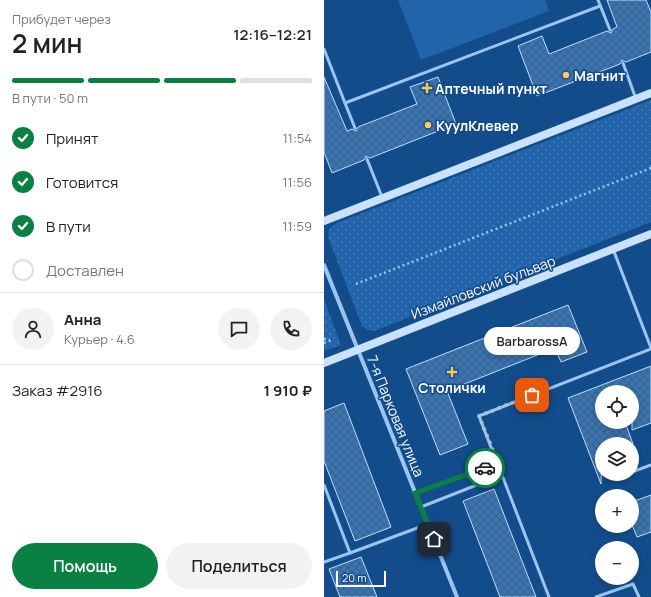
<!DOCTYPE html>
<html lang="ru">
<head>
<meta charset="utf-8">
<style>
  body { margin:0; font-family:Manrope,sans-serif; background:#f2f2f2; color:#222; height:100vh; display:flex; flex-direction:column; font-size:15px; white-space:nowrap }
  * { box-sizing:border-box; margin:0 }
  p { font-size:13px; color:#767676 }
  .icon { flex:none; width:22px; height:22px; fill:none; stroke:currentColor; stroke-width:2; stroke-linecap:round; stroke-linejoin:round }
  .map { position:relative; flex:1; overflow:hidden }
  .details { display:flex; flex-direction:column; background:#fff; width:324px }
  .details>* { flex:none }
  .controls { position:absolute; left:271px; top:385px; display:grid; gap:8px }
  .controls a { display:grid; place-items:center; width:44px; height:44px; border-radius:50%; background:#fff; box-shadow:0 2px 6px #0003; font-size:20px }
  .scale { position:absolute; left:12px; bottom:10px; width:50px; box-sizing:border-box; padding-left:4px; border:2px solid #fff; border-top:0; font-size:11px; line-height:14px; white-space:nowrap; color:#fff; -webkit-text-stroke:3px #134c8b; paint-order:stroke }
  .pin { position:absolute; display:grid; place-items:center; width:34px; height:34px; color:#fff; margin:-17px; border-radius:8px; box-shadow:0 2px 6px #0006 }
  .courier { position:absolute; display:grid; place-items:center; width:40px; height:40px; margin:-20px; border:3px solid #0b8043; border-radius:50%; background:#fff; color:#222; box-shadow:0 1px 5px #0007 }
  .bubble { position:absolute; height:28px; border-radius:14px; background:#fff; box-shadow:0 2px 6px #0003; font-size:13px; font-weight:600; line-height:28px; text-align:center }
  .head em { font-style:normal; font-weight:600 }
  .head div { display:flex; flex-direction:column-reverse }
  .head { display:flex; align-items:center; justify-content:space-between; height:68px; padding:0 12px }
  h1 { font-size:26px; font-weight:600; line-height:30px }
  .bar { display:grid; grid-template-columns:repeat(4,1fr); gap:6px 4px; align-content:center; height:48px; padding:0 12px }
  .bar i { height:5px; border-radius:3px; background:#e0e0e0 }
  .bar .active { background:#0b8043 }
  .bar p { grid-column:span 4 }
  .line { display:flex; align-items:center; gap:10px; padding:0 12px; border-top:1px solid #e0e0e0 }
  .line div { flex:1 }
  .round { display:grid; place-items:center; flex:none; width:42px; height:42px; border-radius:21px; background:#f2f2f2 }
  ol { padding:0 12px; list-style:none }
  li { display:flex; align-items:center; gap:12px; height:44px }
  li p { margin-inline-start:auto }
  li .icon { padding:4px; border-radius:50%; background:#0b8043; color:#fff; stroke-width:4 }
  li:last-child { color:#767676 }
  li i { width:22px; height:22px; border:2px solid #e0e0e0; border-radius:50% }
  .button { display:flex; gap:8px; margin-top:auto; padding:8px 12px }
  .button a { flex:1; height:46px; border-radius:24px; background:#0b8043; color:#fff; font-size:16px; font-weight:600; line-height:46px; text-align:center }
  .button a+a { background:#f2f2f2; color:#222 }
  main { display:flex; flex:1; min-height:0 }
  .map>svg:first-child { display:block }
  .park { fill:url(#park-dots) }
  .pitch { fill:#2264a9 }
  .building { fill:url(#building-cross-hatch); stroke:#c1defc }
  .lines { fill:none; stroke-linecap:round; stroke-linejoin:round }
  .path { stroke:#9bc5f0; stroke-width:2.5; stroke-dasharray:2 3; stroke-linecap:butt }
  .lane { stroke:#9bc5f0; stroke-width:3 }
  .street { stroke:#9bc5f0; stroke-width:4 }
  .secondary { stroke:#c9e1fb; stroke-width:8 }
  .done { stroke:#acc0d6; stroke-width:4; stroke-dasharray:0 7.2 }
  .route { stroke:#0b8043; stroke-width:5 }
  .poi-dot { fill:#ffc95a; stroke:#134c8b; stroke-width:1.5 }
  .labels { text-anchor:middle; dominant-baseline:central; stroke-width:3; stroke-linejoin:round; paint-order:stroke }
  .poi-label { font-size:14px; font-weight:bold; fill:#fff; stroke:#134c8b; text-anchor:start }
  .street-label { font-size:14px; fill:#fff; stroke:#134c8b }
</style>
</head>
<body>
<main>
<section class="details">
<div class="head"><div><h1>2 мин</h1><p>Прибудет через</p></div><em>12:16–12:21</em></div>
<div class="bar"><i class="active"></i><i class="active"></i><i class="active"></i><i></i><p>В пути · 50 m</p></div>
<ol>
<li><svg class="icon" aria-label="check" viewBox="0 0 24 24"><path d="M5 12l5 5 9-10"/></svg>Принят<p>11:54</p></li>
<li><svg class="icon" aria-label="check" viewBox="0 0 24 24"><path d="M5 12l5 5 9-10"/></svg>Готовится<p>11:56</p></li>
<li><svg class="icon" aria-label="check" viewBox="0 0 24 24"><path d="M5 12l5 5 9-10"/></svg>В пути<p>11:59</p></li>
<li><i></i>Доставлен</li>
</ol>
<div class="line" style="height:72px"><a class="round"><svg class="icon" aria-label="person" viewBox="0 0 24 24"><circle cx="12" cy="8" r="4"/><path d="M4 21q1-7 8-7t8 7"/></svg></a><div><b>Анна</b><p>Курьер · 4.6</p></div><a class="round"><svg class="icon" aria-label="chat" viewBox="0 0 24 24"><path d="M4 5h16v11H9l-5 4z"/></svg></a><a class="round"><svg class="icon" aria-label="phone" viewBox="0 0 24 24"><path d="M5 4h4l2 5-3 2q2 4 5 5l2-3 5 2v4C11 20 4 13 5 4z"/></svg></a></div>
<div class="line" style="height:52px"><div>Заказ #2916</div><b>1 910 ₽</b></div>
<div class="button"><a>Помощь</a><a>Поделиться</a></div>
</section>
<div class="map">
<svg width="327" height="597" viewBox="0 0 327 597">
  <defs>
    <pattern id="park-dots" width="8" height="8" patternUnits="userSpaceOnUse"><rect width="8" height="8" fill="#2264a9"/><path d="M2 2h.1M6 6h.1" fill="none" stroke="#437bb6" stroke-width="1.8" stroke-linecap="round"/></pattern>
    <pattern id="building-cross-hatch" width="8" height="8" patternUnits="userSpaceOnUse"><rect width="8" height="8" fill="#3774b3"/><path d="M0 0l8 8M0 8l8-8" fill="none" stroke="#435e7a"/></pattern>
  </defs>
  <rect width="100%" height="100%" fill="#134c8b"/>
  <!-- park -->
  <g class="park">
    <path d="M327,100v122l-277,109 -7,-1 -5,-4 -34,-89 1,-8 8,-6z"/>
    <path d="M0,299l17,46 -17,6z"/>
  </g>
  <!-- pitch -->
  <path class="pitch" d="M74,0h147l4,11 -128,49z"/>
  <!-- building -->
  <g class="building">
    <path d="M283,0h39l5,12v40l-25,10 -4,-2 -2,4 -83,32 -19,-50 24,-10 7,18 58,-23 4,2 2,-4 4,-2z"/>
    <path d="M0,77l23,54 5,-2 4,2 2,-4 59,-23 -7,-17 28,-10 18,47 -86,34 -4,-2 -2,4 -32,13 -8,-21z"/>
    <path d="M244,305l19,47 -26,10 -6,-14 -108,43 21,53 -28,11 -34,-86z"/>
    <path d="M327,366v57l-19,7v-38h-30v30h23l8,22h-31l-1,40 -33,-86z"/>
    <path d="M20,403l47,124 -36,14 -31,-80v-50z"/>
    <path d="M170,489l42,108h-36l-37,-96z"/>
    <path d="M327,495v37l-14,5 -5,-12v-23z"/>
    <path d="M37,557l16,40h-37l-11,-28z"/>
  </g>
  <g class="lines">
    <!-- path -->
    <g class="path">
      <path d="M32,284l295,-116"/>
      <path d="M0,339l6,1"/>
      <path d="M0,343l7,-3"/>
    </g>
    <!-- lane -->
    <g class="lane">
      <path d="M274,0l12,30"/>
      <path d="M0,49l21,54 255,-97"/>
      <path d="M299,63l13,36"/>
      <path d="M21,103l10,25"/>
      <path d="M43,159l15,38"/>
      <path d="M289,249l38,99"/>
      <path d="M308,472l19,-7"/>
      <path d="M298,476l5,-2"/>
      <path d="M0,485l26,68 78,-29"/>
      <path d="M91,493l82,-30 -18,-47 172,-67"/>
      <path d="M97,507l81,-32 47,122"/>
      <path d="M0,562l26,-9"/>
      <path d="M272,597l37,-13 6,13"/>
    </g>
    <!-- street -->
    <path class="street" d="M0,265l133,332"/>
    <!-- secondary -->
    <g class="secondary">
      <path d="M0,221l327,-128"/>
      <path d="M0,363l327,-129"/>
    </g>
  </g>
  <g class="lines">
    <!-- done -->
    <path class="done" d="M161,468l13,-5 -19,-47 53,-21"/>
    <!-- route -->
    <path class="route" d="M110,539l-19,-46 70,-25"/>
  </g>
  <!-- markers -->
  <g class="poi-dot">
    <circle cx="242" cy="75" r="4"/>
    <path d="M101 82h4v4h4v4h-4v4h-4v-4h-4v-4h4z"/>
    <circle cx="104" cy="125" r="4"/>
    <path d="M126 366h4v4h4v4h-4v4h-4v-4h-4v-4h4z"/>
  </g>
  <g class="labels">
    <!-- poi labels -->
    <g class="poi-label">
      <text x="250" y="75">Магнит</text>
      <text x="111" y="88">Аптечный пункт</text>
      <text x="112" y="125">КуулКлевер</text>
      <text x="128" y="387" text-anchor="middle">Столички</text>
    </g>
    <!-- street labels -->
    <g class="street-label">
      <text transform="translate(159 287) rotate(-21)">Измайловский бульвар</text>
      <text transform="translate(72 416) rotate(68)">7-я Парковая улица</text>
    </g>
  </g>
</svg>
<div class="controls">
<a><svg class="icon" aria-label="locate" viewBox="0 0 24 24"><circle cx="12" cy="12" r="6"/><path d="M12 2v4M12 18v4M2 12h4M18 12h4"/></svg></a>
<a><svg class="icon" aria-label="layers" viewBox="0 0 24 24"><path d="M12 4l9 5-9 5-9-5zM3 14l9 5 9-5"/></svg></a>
<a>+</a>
<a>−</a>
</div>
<div class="scale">20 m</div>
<div class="pin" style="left:208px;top:395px;background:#ea580c"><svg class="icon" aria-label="bag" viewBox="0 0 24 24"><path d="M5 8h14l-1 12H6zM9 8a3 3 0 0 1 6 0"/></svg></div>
<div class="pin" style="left:110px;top:539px;background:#1f2937"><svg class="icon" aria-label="home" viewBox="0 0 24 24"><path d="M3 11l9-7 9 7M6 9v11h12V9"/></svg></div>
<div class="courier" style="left:161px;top:468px"><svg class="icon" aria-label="car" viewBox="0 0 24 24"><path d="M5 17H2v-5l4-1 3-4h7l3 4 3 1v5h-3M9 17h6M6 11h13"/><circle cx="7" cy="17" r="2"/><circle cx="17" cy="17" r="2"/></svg></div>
<div class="bubble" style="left:160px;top:327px;width:96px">BarbarossA</div>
</div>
</main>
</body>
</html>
